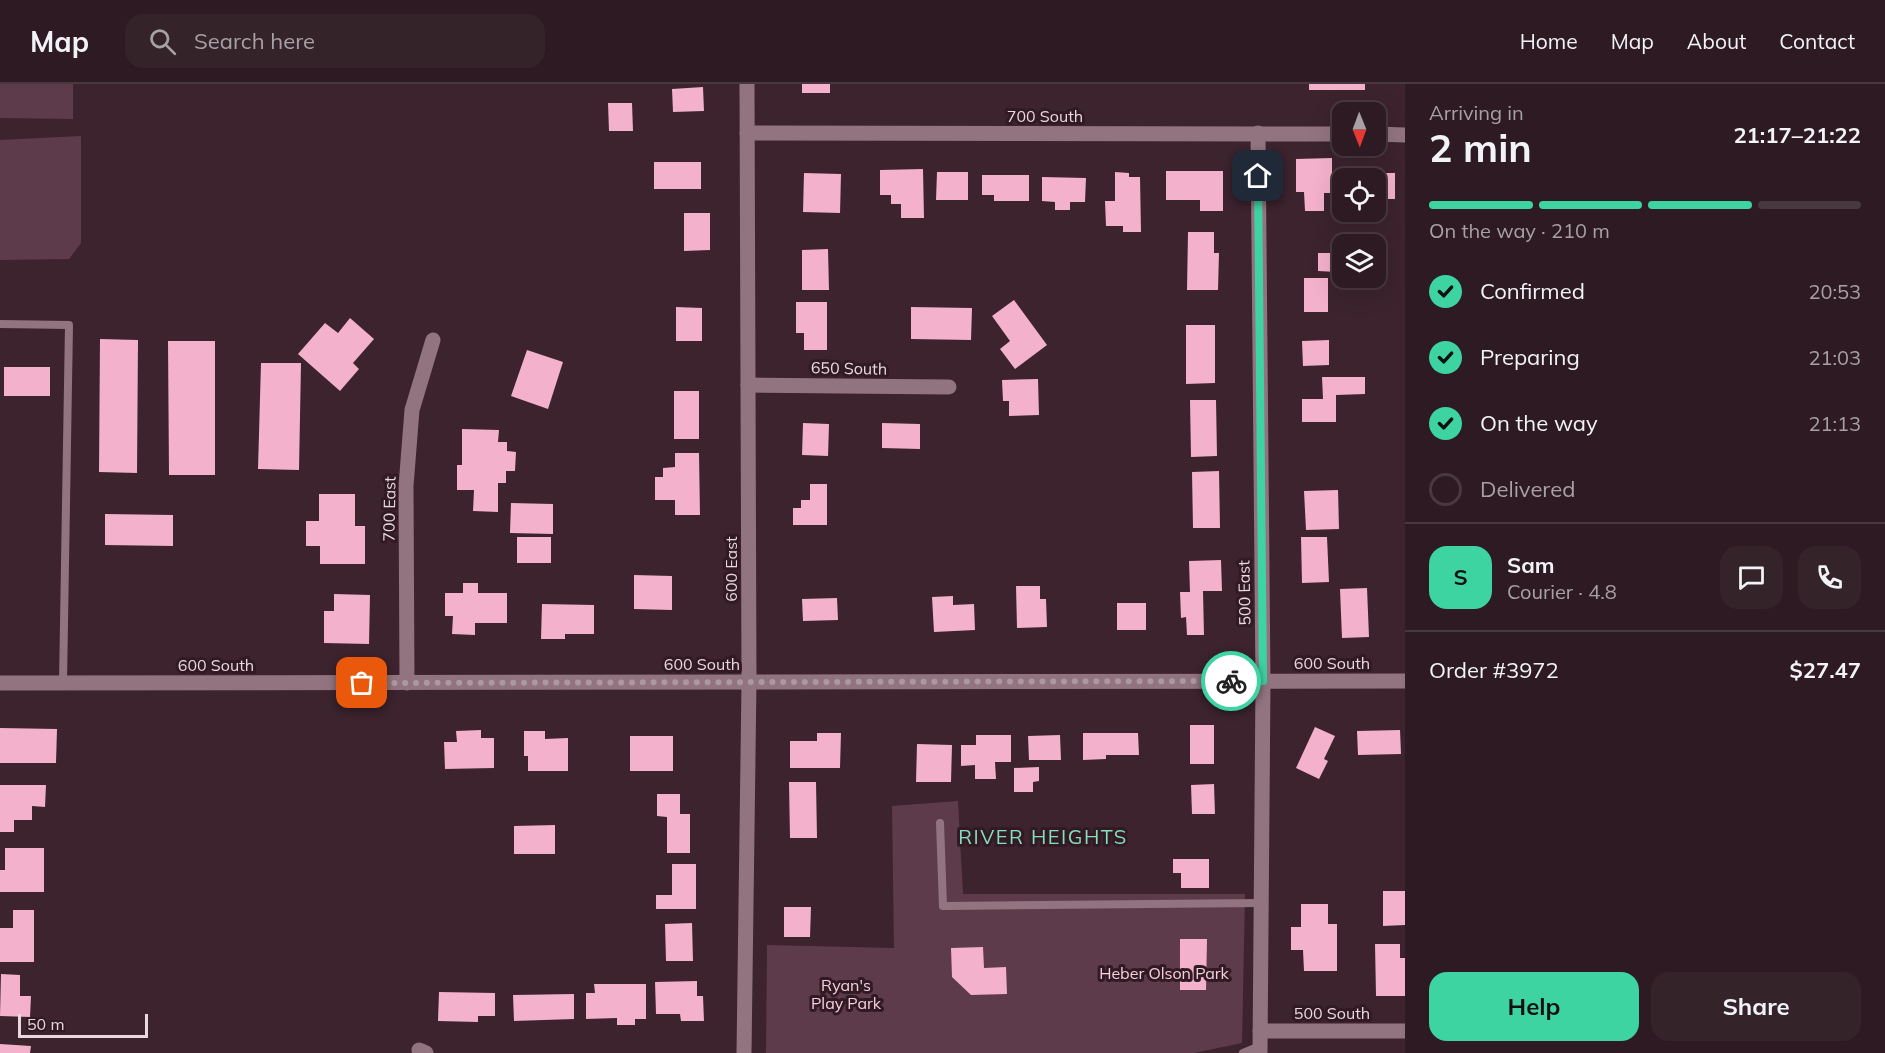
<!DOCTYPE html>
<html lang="en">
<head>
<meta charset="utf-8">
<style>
  body { margin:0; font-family:Mulish,sans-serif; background:#35232a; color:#f1f3f6; height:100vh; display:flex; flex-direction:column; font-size:22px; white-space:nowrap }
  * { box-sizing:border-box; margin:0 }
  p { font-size:20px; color:#a7a1a5 }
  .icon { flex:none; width:33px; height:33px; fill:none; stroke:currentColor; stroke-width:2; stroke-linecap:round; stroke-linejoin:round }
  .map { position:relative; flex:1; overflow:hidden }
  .panel { display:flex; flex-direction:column; background:#2d1a22; width:480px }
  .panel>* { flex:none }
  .needle { width:39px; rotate:179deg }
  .buttons { position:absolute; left:1332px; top:18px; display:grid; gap:12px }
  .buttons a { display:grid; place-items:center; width:54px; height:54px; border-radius:12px; background:#2d1a22; box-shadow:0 6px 24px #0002,0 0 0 2px #483840; font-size:30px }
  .scale { position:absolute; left:18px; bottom:15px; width:130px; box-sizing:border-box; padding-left:6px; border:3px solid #e9d8de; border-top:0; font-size:16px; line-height:21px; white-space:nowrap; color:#e9d8de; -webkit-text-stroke:4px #311a24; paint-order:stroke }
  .pin { position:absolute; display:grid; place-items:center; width:51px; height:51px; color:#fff; margin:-26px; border-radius:12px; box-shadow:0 3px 9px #0006 }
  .courier { position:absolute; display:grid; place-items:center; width:60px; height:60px; margin:-30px; border:4px solid #3ed4a2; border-radius:50%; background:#fff; color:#222; box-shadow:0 2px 8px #0007 }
  .overview em { font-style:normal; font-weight:700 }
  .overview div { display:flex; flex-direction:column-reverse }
  .overview { display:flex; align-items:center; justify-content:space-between; height:102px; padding:0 24px }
  h1 { font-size:39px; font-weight:700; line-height:45px }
  .bar { display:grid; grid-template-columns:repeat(4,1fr); gap:9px 6px; align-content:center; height:72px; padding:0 24px }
  .bar i { height:8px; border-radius:4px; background:#483840 }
  .bar .on { background:#3ed4a2 }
  .bar p { grid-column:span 4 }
  .line { display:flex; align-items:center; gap:15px; padding:0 24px; border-top:2px solid #483840 }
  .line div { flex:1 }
  .round { display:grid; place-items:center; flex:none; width:63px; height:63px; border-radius:18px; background:#35232a }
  ol { padding:0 24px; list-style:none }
  li { display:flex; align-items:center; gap:18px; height:66px }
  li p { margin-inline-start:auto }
  li .icon { padding:6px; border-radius:50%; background:#3ed4a2; color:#111; stroke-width:4 }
  li:last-child { color:#a7a1a5 }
  li i { width:33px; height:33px; border:3px solid #483840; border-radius:50% }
  .cta { display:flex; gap:12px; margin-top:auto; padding:12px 24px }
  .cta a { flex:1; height:69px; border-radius:18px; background:#3ed4a2; color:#111; font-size:24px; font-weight:700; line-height:69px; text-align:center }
  .cta a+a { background:#35232a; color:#f1f3f6 }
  header { display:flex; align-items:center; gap:36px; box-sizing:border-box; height:84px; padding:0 30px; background:#2d1a22; border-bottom:2px solid #483840 }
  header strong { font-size:28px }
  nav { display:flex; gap:33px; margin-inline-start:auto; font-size:21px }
  .search { width:420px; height:54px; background:#35232a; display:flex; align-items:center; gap:15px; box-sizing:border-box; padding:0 21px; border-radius:18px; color:#a7a1a5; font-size:22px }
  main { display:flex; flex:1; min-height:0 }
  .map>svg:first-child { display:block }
  .green { fill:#5e3b4a }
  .building { fill:#f3b1cb }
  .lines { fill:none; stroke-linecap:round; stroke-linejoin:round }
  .service { stroke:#927480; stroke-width:8 }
  .minor { stroke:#927480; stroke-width:15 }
  .tertiary { stroke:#927480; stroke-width:15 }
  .done { stroke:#ac99a0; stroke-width:6; stroke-dasharray:0 10.8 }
  .route { stroke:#3ed4a2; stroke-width:8 }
  .labels { text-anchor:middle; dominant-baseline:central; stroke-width:6; stroke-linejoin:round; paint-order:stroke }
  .street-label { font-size:16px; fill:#e9d8de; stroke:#311a24 }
  .park-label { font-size:16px; fill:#f4cfdd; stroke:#311a24 }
  .quarter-label { font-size:20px; letter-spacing:1.5px; fill:#86deba; stroke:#311a24 }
</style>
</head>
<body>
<header>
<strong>Map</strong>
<div class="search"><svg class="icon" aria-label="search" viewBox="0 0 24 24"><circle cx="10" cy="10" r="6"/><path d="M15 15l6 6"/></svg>Search here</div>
<nav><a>Home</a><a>Map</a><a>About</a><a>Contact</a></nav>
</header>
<main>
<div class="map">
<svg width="1405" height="969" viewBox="0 0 1405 969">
  <rect width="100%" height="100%" fill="#3c232e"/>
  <!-- green -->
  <g class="green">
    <path d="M0,0h73v35l-73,-1z"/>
    <path d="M81,52v107l-12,16 -69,1v-120z"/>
    <path d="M958,717l5,93h282l-3,149 -48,10h-428l1,-108 127,3 -2,-142z"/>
  </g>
  <!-- building -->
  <g class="building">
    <rect x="802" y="0" width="28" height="9"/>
    <rect x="1309" y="0" width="56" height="6"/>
    <path d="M703,3l1,24 -31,1 -1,-23z"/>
    <path d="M608,19h24l1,28h-24z"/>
    <path d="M1332,74v35h-8v18h-19l-1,-19h-8v-33z"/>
    <rect x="654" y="78" width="47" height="27"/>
    <path d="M923,85l1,49h-23v-14h-10v-9h-11v-25z"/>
    <path d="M1166,87h57v40h-23v-11h-34z"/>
    <path d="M937,88h31v28h-32z"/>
    <path d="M1115,88l14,1v4h11l1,55h-18v-6h-17l-1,-25h10z"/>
    <path d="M804,89l37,1 -1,39 -37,-1z"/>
    <path d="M1348,89h47v26h-19v-21h-28z"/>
    <path d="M982,91h47v26h-35v-6h-12z"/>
    <path d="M1042,93l44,1 -1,24h-15v8h-15v-8l-13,-1z"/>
    <path d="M684,129h26v37l-26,1z"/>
    <path d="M1188,148h26v21h5l-1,37h-31z"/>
    <path d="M828,165l1,41h-27v-40z"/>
    <path d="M1318,169h20l-1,19 -19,-1z"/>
    <rect x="1304" y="194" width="24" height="34"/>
    <path d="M1014,216l33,45 -32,24 -15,-20 10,-8 -18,-25z"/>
    <path d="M796,218h31v48h-23v-17h-8z"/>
    <path d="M676,223l26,1v33h-26z"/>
    <path d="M911,223l61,1 -1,32 -60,-1z"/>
    <path d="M350,234l24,21 -21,24 6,6 -19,22 -42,-37 27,-31 13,10z"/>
    <path d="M1186,241h29v58l-29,1z"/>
    <path d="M100,255l38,1 -1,133 -38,-1z"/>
    <path d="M1329,256v25l-26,1 -1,-25z"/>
    <path d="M168,257h47v134h-46z"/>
    <path d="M527,266l36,12 -15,47 -37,-13z"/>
    <path d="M261,279h40l-2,107 -41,-1z"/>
    <rect x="4" y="283" width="46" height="29"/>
    <path d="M1322,293h43v17l-29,1v27h-34v-23h21z"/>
    <path d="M1038,295l1,36 -30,1v-15h-6l-1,-21z"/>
    <rect x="674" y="307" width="25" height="48"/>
    <path d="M1190,316h26l1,56 -26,1z"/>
    <path d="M803,339l26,1 -1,32 -26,-1z"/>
    <path d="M882,339l38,1v25l-38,-1z"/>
    <path d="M462,345l37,1 -1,12h9v9l9,1 -1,19h-9v12h-8v29l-25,-1 1,-21h-17v-25h5z"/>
    <path d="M675,369h24l1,62h-25v-15h-20v-23h8v-9l12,-1z"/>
    <path d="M1219,387l1,57h-27l-1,-56z"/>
    <path d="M810,400h17v41h-34v-17h8v-8h9z"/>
    <path d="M1338,406l1,39 -33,1 -2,-39z"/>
    <path d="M319,410h36v32h10v38h-45v-18h-14v-25h13z"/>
    <path d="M511,419l42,1v30l-43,-1z"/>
    <path d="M105,430l68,1v31l-68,-1z"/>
    <rect x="517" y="453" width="34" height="26"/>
    <path d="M1301,453h26l2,45 -27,1z"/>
    <path d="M1221,476l1,31h-19l1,44h-17l-1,-18 -5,1 -1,-26h10l-1,-31z"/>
    <path d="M634,491l38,1v34l-38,-1z"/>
    <path d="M463,499h15v10h29v30h-32v12l-23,-1 1,-18h-8v-23h18z"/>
    <path d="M1016,502h24v13h6l1,28 -30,1z"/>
    <path d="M1367,504l2,49 -27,1 -2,-49z"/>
    <path d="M334,510l36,1 -1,49 -45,-1v-32h10z"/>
    <path d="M953,512v9l21,-1 1,26 -41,2 -2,-35z"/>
    <path d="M837,514l1,22 -35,1 -1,-22z"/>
    <rect x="1117" y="519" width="29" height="27"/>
    <path d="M542,520l52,1v29h-29v5h-24z"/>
    <rect x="1190" y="641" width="24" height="39"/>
    <path d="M1315,643l20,9 -11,23 4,2 -9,18 -23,-11z"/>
    <path d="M0,644l57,1 -1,34h-56z"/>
    <path d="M481,646v8h13v30l-49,1 -1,-27h13l-1,-11z"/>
    <path d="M1400,646l1,24 -43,1 -1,-24z"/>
    <path d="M524,647h21v8l23,-1v33h-40v-15h-4z"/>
    <path d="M817,649h24l-1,35h-50v-27h27z"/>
    <path d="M1083,649h55l1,22h-33v4l-23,1z"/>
    <path d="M976,651h35v27h-16l1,17h-21v-14l-14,1v-21h15z"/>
    <path d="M1060,651l1,25h-32l-1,-24z"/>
    <rect x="630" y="652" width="43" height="35"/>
    <path d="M917,660l35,1 -1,37h-35z"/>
    <path d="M1039,683v14l-6,1v10h-19v-24z"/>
    <path d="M789,698h27l1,56h-27z"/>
    <path d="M1214,700l1,30h-23l-1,-29z"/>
    <path d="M0,701h46l-1,22 -13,-1v14h-18v12h-14z"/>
    <path d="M657,710h23v20h10v39h-23v-36l-10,-1z"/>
    <path d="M555,741v29h-41v-28z"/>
    <path d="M5,764h39v44h-44v-22h5z"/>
    <path d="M1173,775h36v29h-28v-15h-8z"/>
    <path d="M672,780h24v45h-40v-14h16z"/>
    <path d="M1383,807h22v34l-22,1z"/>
    <path d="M1301,820h27v20h9v47h-33l-1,-21h-12v-23h10z"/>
    <path d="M784,823h27l-1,30h-26z"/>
    <path d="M13,826h21v52h-34v-34h13z"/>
    <path d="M692,839l1,38h-27l-1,-37z"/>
    <path d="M1180,855h27l-1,51h-26z"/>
    <path d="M1375,860h25v14h5v38h-29z"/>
    <path d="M983,863l1,21 22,-1 1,27 -36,1 -19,-18 -1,-29z"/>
    <path d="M1,890l19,1v21h11l-1,21 -30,-1z"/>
    <path d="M697,897v15h6l1,25h-23l-1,-7h-24l-1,-32z"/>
    <path d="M594,900h52v35h-11v6h-18v-7l-31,1v-26h9z"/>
    <path d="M439,908l56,1v23h-17v6l-40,-1z"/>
    <path d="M574,910v25l-60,2 -1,-26z"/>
    <path d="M0,960l31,2 -1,7h-30z"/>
  </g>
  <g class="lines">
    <!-- service -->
    <g class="service">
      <path d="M0,240l69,1 -6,358"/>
      <path d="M940,739l3,83 317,-3"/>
      <path d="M1243,969l17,-7"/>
    </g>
    <!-- minor -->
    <g class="minor">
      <path d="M747,49l595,1"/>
      <path d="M1258,49l5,549 -3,371"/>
      <path d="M1376,50l29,1"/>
      <path d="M748,301l201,2"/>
      <path d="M407,599l-1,-197 6,-76 21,-70"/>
      <path d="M1260,947h145"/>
      <path d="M419,966l7,3"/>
      <path d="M744,969l5,-371"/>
    </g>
    <!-- tertiary -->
    <g class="tertiary">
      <path d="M747,0l2,598"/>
      <path d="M0,599l1405,-2"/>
    </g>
  </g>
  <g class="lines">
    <!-- done -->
    <path class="done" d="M362,599l869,-2"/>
    <!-- route -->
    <path class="route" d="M1231,597h32l-5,-505"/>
  </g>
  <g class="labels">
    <!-- street labels -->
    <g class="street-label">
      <text x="1045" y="32">700 South</text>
      <text transform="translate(849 284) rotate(1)">650 South</text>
      <text transform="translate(389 425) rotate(-89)">700 East</text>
      <text transform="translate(731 485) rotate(-90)">600 East</text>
      <text transform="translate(1244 509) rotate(-91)">500 East</text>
      <text x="1332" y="579">600 South</text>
      <text x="702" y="580">600 South</text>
      <text x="216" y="581">600 South</text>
      <text x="1332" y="929">500 South</text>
    </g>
    <!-- park labels -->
    <g class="park-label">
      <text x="1164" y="889">Heber Olson Park</text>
      <text x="846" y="901">Ryan's<tspan x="846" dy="18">Play Park</tspan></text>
    </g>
    <!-- quarter labels -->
    <g class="quarter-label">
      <text x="1043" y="752">RIVER HEIGHTS</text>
    </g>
  </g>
</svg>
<div class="buttons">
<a><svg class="needle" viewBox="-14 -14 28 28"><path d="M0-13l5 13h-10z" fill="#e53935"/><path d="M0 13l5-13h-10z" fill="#a7a1a5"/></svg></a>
<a><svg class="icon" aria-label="locate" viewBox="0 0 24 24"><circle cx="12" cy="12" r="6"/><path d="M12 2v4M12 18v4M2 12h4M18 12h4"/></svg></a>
<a><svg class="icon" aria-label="layers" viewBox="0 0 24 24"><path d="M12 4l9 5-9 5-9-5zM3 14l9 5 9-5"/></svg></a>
</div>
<div class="scale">50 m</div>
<div class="pin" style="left:362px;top:599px;background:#ea580c"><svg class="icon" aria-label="bag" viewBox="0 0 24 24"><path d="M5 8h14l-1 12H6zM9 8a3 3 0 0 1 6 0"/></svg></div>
<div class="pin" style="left:1258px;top:92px;background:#1f2937"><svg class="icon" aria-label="home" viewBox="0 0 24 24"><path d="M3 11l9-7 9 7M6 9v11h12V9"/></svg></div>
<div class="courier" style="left:1231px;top:597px"><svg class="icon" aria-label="bike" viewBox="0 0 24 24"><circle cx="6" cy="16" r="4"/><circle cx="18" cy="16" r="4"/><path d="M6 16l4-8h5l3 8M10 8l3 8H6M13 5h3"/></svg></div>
</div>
<section class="panel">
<div class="overview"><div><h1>2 min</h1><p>Arriving in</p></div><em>21:17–21:22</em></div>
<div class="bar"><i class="on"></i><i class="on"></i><i class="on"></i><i></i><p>On the way · 210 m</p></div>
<ol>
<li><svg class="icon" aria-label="check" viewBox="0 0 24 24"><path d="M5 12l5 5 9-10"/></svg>Confirmed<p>20:53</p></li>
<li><svg class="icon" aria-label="check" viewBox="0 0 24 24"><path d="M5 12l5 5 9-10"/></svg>Preparing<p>21:03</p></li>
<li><svg class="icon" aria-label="check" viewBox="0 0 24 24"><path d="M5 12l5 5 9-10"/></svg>On the way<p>21:13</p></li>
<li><i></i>Delivered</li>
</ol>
<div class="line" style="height:108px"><b class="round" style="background:#3ed4a2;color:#111">S</b><div><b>Sam</b><p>Courier · 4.8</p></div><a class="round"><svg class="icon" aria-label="chat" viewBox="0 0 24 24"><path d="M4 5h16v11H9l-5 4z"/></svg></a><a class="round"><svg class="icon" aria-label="phone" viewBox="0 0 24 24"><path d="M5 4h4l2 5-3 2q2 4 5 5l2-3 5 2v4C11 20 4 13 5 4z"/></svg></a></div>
<div class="line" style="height:78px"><div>Order #3972</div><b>$27.47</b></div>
<div class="cta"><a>Help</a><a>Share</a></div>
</section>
</main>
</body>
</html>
